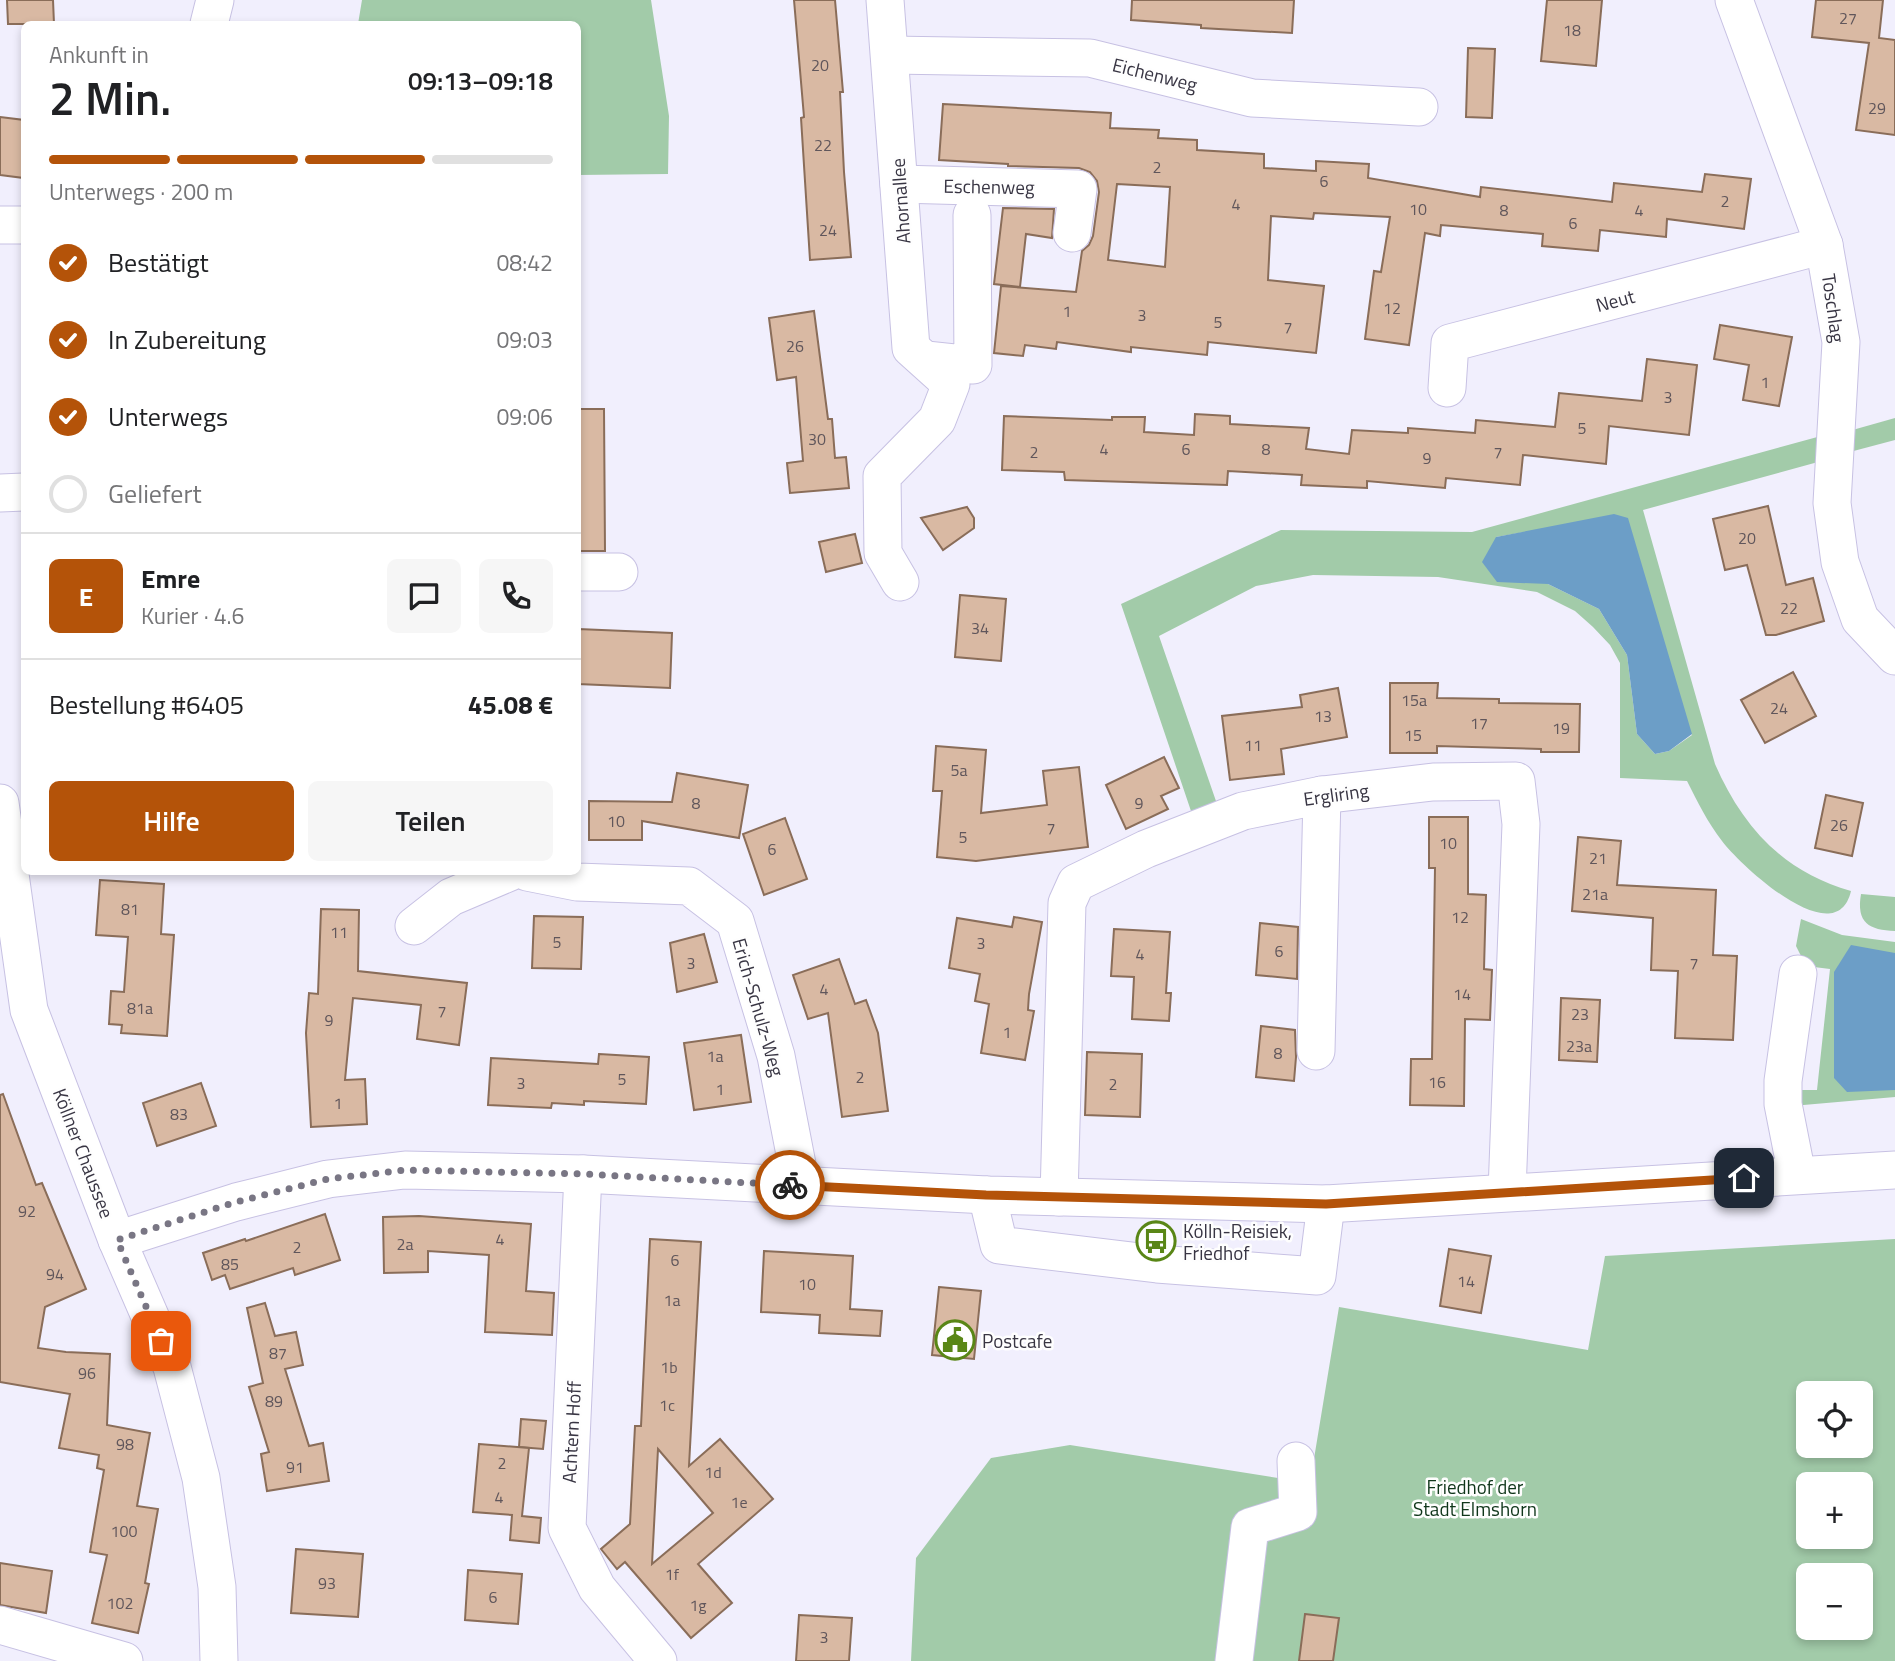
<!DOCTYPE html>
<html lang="de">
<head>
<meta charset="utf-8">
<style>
  body { margin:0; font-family:"Titillium Web",sans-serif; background:#f6f6f6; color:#202124; height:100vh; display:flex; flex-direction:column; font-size:26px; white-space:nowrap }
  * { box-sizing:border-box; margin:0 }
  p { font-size:23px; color:#757577 }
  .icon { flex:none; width:38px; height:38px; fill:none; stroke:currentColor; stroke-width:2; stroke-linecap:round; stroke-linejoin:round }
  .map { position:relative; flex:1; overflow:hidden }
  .sheet { position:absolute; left:21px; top:21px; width:560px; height:854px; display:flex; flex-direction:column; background:#fff; border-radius:10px; box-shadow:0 4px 10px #0003 }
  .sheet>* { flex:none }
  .buttons { position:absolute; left:1796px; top:1381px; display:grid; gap:14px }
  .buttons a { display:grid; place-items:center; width:77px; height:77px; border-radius:10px; background:#fff; box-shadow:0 4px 10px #0003; font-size:35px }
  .pin { position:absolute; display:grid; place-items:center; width:60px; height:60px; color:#fff; margin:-30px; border-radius:14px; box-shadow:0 4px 10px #0006 }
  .courier { position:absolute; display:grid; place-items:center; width:70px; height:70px; margin:-35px; border:5px solid #b45309; border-radius:50%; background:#fff; color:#222; box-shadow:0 2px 9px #0007 }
  .head em { font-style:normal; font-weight:600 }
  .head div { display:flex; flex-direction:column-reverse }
  .head { display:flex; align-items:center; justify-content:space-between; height:119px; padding:0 28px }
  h1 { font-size:46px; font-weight:600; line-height:52px }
  .bar { display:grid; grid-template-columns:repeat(4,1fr); gap:10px 7px; align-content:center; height:84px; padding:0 28px }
  .bar i { height:9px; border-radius:5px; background:#e0e0e0 }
  .bar .selected { background:#b45309 }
  .bar p { grid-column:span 4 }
  .line { display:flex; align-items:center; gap:18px; padding:0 28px; border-top:2px solid #e0e0e0 }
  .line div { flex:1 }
  .round { display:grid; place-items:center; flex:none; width:74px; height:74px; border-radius:10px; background:#f6f6f6 }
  ol { padding:0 28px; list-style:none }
  li { display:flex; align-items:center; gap:21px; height:77px }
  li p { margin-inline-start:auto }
  li .icon { padding:7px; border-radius:50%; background:#b45309; color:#fff; stroke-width:4 }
  li:last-child { color:#757577 }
  li i { width:38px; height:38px; border:4px solid #e0e0e0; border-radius:50% }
  .action { display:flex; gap:14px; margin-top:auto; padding:14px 28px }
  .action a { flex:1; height:80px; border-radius:10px; background:#b45309; color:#fff; font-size:28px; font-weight:600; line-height:80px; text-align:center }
  .action a+a { background:#f6f6f6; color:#202124 }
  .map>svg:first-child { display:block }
  .green { fill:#a2cba9; fill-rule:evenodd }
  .water { fill:#6c9ec7 }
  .building { fill:#d9b9a3; stroke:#8a6d59; stroke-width:2; fill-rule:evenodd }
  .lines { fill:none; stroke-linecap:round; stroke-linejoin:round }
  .minor-casing { stroke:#c7c1e3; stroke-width:39 }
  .minor { stroke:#fff; stroke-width:37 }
  .done { stroke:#797684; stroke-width:7; stroke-dasharray:0 12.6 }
  .route { stroke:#b45309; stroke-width:9 }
  .labels { text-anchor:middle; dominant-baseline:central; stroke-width:5; stroke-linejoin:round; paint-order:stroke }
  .number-label { font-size:16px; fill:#60565b }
  .street-label { font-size:19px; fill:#383543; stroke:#fefefe }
  .poi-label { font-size:19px; fill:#383543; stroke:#fefefe; text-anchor:start }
  .park-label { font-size:19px; fill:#0f361a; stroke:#fefefe }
</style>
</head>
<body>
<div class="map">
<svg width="1895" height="1661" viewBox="0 0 1895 1661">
  <rect width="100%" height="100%" fill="#f1effd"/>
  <!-- green -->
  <g class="green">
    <path d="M362,0h289l18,116 -1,58 -90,1v-151h-220z"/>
    <path d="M1895,418v22l-49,13 3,-22z"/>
    <path d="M1821,436l-3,26 -175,48 72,254c27,62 68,108 136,127 -15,64 -111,-26 -129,-50 -14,-18 -25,-40 -35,-60l-67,-3v-115l-10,-18 -17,-18 -18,-16 -38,-19 -99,-15 -125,-2 -57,11 -97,50 58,168 -25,10 -71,-210 160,-74 191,2zM1554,527l138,208 -23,16 -14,3 -18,-20 -10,-79 -28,-46 -51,-25 -52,-47z"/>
    <path d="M1861,894l34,3v34c-26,-1 -39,-8 -34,-37z"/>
    <path d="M1801,919l41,16 53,7v155l-103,9 2,-16h23l13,-121 -24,-3 -10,-20z"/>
    <path d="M1895,1239v422h-984l5,-103 75,-100 79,-13 240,38 29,-176 249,43 17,-94zM1808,1393h52v53h-52zM1808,1484h52v52h-52zM1808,1575h52v53h-52z"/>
  </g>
  <!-- water -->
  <g class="water">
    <path d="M1614,514l14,4 64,216 -23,17 -14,3 -18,-20 -10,-79 -28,-46 -51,-25 -51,-2 -15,-20 14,-25z"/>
    <path d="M1851,945l44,8v137l-48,2 -13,-14v-106z"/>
  </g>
  <!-- building -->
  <g class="building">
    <path d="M7,0h46l1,24h-46z"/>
    <path d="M794,0h41l8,92h-3l4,80 7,85 -41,3 -9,-142 3,-1z"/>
    <path d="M1132,0h162l-2,33 -91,-5v-3l-70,-5z"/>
    <path d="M1547,0h55l-6,66 -55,-5z"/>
    <path d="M1816,0h67l-4,38 16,2v95l-39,-5 13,-87 -57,-6z"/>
    <path d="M1468,48l27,1 -3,69 -26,-1z"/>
    <path d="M943,104l168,9 -1,15 49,2 -1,8 39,2v10l67,4v14l52,3v-10l53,3 -1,14 112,19 1,-10 131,15 2,-19 88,9 3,-18 46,5 -7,50 -77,-10 -1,18 -66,-7 -2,21 -56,-5 1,-12 -102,-9 -1,11 -15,-3 -16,112 -44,-6 9,-68 7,1 9,-55 -76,-4 -1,6 -42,-3 -3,64 56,6 -8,67 -108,-11 -1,13 -76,-8v5l-74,-10 -1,7 -31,-4 -2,11 -29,-3 7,-67 75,6 6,-41 7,-6 4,-9 6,-44 -2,-11 -7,-9 -11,-4 -71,-2v-2l-69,-4zM1117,184l53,3 -5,80 -57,-7z"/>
    <path d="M0,117l24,3v58l-24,-3z"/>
    <path d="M1003,208l51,1 -2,29 -26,-4 -6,53 -26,-3z"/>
    <path d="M814,311l14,108h4l3,39 11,-1 3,31 -59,5 -3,-30 16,-2 -7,-84 -19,3 -8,-62z"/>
    <path d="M1720,325l72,12 -13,69 -36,-6 6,-35 -35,-6z"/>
    <path d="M1647,359l50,6 -8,70 -80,-9 -3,38 -83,-9 -3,30 -74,-7 -1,10 -78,-7v7l-66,-3 1,-10 -74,-4 -1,14 -162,-5 -1,-8 -62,-2 2,-54 108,4v-3h33l-1,15 50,3 1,-21 35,2v8l79,4 -3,21 43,5 3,-24 56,3v-5l67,5 1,-13 79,7 4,-34 83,8z"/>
    <path d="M578,409h26l1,142h-27z"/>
    <path d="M1768,506l18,79 27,-7 11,43 -48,14h-10l-19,-70 -22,5 -12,-51z"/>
    <path d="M967,507l7,11v10l-31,22 -22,-32z"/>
    <path d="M855,534l7,29 -36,9 -7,-30z"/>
    <path d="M960,595l46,4 -5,62 -46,-4z"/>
    <path d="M578,629l94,4 -2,55 -92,-4z"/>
    <path d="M1793,672l23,44 -51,27 -24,-43z"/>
    <path d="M1390,683h48l-1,15 62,1v4l81,1 -1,48h-38v-3l-104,-3v7h-47z"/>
    <path d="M1338,688l9,49 -66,12 3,25 -54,6 -8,-64 80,-9 -2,-12z"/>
    <path d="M936,746l50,4 -5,63 66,-8 -4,-34 36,-4 9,80 -112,14 -39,-4 5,-66h-9z"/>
    <path d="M1164,757l15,31 -18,8 7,13 -42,20 -20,-44z"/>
    <path d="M677,773l71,12 -9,53 -97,-17v19h-53v-39l83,1z"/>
    <path d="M1826,795l37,8 -11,53 -37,-8z"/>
    <path d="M1429,817h39v77l18,1 -2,74 8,1 -2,50 -25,-1 -1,87 -54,-1 1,-46h21l3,-191h-6z"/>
    <path d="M785,818l22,61 -43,16 -21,-61z"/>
    <path d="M1578,837l43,4 -4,44 99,5 -3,65 24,1 -4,84 -58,-2 3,-67 -27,-1 2,-52 -81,-7z"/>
    <path d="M100,880l64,4 -3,50 13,1 -7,101 -46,-3 1,-8 -13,-1 2,-33 13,1 4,-55 -32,-2z"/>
    <path d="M321,909l38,1 -1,61 109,12 -8,62 -42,-6 4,-34 -68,-7 -8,82 20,-1 2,45 -56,3 -5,-94 3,-40 9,1z"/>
    <path d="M534,916l49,1 -2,52 -49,-1z"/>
    <path d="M1014,917l28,5 -13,72 -1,16 6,1 -9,49 -44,-7 8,-49 -14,-3 5,-27 -31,-6 8,-50 55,9z"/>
    <path d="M1260,923l38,4 -1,52 -41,-4z"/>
    <path d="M1114,929l56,3 -4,61h5l-2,28 -37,-2 2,-42 -23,-1z"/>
    <path d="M704,934l13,48 -40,10 -7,-49z"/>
    <path d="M839,959l16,45 11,-4 12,33 10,78 -46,6 -14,-104 -20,6 -15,-44z"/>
    <path d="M1561,998l39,2 -3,62 -38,-2z"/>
    <path d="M1261,1026l34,4 1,27 -2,24 -38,-4z"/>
    <path d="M741,1035l10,67 -57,8 -10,-67z"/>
    <path d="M1087,1052l55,2 -2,63 -55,-2z"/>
    <path d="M599,1054l50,3 -3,47 -62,-3v4l-32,-2 -1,5 -63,-3 3,-47 107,6z"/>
    <path d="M201,1083l15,43 -59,20 -14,-43z"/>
    <path d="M3,1094l33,91 6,-2 44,106 -41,18 -7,41 28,4 44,2 -3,71 43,8 -13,73 21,3 -13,74 4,1 -11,49 -46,-10 15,-68 -17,-3 14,-82 -7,-2 2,-13 -40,-7 11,-54 -70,-12v-287z"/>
    <path d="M325,1214l15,46 -45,15 -2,-7 -63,21 -5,-14 -13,5 -9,-27 42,-14 1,2z"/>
    <path d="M419,1216l112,8 -5,67 28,2 -2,42 -67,-3 4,-77 -61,-4v21l-44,1 -1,-56z"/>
    <path d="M650,1239l51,3 -12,224 31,-27 53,60 -75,65 34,39 -41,35 -66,-76 -8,7 -16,-20 29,-25 5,-98h6zM658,1449l55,64 -61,51z"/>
    <path d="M1449,1249l42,7 -10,57 -41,-7z"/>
    <path d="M764,1251l89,5 -3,53 32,2 -2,25 -61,-3 1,-18 -59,-3z"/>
    <path d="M939,1287l42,4 -7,68 -42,-4z"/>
    <path d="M265,1303l10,33 21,-4 7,33 -18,4 24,77 14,-3 6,38 -62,10 -6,-37 8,-2 -20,-65 14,-4 -16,-75z"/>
    <path d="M521,1419l25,2 -3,28 -24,-2z"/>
    <path d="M479,1444l50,4 -7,68 19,2 -2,25 -29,-3 2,-25 -39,-3z"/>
    <path d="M296,1549l67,5 -5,63 -67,-4z"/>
    <path d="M0,1563l52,8 -6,42 -46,-8z"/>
    <path d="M468,1570l54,4 -4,50 -53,-4z"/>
    <path d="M1305,1614l34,4 -6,43h-34z"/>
    <path d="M799,1615l53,3 -3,43h-53z"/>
  </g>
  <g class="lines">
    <!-- minor casing -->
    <g class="minor-casing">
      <g id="minor">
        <path d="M885,0l26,348 40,36 -14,36 -55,56 1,77 17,29"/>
        <path d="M1734,0l90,245 17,97 -9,161 8,59 20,57 35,37"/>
        <path d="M209,24l6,-24"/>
        <path d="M890,55l200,3 162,40 167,9"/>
        <path d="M899,184l179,5 -6,44"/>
        <path d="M0,225h24"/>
        <path d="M926,360l47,5 -1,-150"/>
        <path d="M1447,388l3,-45 374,-98"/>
        <path d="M0,493l24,-1"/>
        <path d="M578,572h41"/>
        <path d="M0,803l29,207 88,230 55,127 29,111 16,109 2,74"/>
        <path d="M527,872l50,10 112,4 46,35 41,135 25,129"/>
        <path d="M414,926l37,-29 59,-25"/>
        <path d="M1316,1051l6,-256"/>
        <path d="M583,1174l-16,354 30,60 61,73"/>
        <path d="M1797,1175l-14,-71v-23l15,-107"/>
        <path d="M987,1195l12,50 158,19 160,12 9,-72"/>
        <path d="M1059,1197l8,-294 9,-20 70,-34 97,-38 79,-16 111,-13 83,-1 5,43 -14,368"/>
        <path d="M117,1240l119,-38 92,-23 77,-9 178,4 404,21 339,9 569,-34"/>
        <path d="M0,1625l124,36"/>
        <path d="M1234,1661l16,-134 48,-15 -2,-51"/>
      </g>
    </g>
    <!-- minor -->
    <use href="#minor" class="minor"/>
  </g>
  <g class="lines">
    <!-- done -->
    <path class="done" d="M161,1341l-44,-101 119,-38 92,-23 77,-9 178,4 207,11"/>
    <!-- route -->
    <path class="route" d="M790,1185l196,10 340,9 418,-26"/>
  </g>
  <!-- icons -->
  <defs>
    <g id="bus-ring" transform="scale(2.0125)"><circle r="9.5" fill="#fefefe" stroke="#598616" stroke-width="1.5"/><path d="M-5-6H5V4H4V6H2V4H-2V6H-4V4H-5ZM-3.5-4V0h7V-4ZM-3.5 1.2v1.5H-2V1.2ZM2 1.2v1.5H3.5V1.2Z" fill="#598616"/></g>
    <g id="civic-ring" transform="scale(2.0125)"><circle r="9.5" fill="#fefefe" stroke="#598616" stroke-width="1.5"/><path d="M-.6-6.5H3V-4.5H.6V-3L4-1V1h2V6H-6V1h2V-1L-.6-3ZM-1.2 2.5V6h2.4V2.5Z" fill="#598616"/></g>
  </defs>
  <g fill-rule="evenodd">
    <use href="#bus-ring" x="1156" y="1241"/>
    <use href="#civic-ring" x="955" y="1340"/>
  </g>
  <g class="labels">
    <!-- number labels -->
    <g class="number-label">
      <text x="1848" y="18">27</text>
      <text x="1572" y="30">18</text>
      <text x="820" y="65">20</text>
      <text x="1877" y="108">29</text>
      <text x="823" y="145">22</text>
      <text x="1157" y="167">2</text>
      <text x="1324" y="181">6</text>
      <text x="1725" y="201">2</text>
      <text x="1236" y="204">4</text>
      <text x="1418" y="209">10</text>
      <text x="1504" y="210">8</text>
      <text x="1639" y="210">4</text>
      <text x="1573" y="223">6</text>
      <text x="828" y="230">24</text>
      <text x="1392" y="308">12</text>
      <text x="1067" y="311">1</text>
      <text x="1142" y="315">3</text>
      <text x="1218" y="322">5</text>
      <text x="1288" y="327">7</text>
      <text x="795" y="346">26</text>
      <text x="1765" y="382">1</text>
      <text x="1668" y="397">3</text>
      <text x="1582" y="428">5</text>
      <text x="817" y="439">30</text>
      <text x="1104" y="449">4</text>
      <text x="1186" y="449">6</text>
      <text x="1266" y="449">8</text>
      <text x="1034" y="452">2</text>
      <text x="1498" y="452">7</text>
      <text x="1427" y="458">9</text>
      <text x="1747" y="538">20</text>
      <text x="1789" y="608">22</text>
      <text x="980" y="628">34</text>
      <text x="1414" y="700">15a</text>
      <text x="1779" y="708">24</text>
      <text x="1323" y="716">13</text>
      <text x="1479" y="723">17</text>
      <text x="1561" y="728">19</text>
      <text x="1413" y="735">15</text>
      <text x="1253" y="745">11</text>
      <text x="959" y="770">5a</text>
      <text x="696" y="803">8</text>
      <text x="1139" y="803">9</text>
      <text x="616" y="821">10</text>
      <text x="1839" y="825">26</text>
      <text x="1051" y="828">7</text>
      <text x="963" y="837">5</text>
      <text x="1448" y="843">10</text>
      <text x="772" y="849">6</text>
      <text x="1598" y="858">21</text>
      <text x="1595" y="894">21a</text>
      <text x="130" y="909">81</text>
      <text x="1460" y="917">12</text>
      <text x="339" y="932">11</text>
      <text x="557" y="942">5</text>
      <text x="981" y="943">3</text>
      <text x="1279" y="951">6</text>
      <text x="1140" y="954">4</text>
      <text x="691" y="963">3</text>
      <text x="1694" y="963">7</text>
      <text x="824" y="989">4</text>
      <text x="1462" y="994">14</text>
      <text x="140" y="1008">81a</text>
      <text x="442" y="1011">7</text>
      <text x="1580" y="1014">23</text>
      <text x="329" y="1020">9</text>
      <text x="1007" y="1032">1</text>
      <text x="1579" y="1046">23a</text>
      <text x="1278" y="1053">8</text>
      <text x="715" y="1056">1a</text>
      <text x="860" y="1077">2</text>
      <text x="622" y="1079">5</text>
      <text x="1437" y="1082">16</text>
      <text x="521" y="1083">3</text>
      <text x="1113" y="1084">2</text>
      <text x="720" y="1089">1</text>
      <text x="338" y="1103">1</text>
      <text x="179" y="1114">83</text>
      <text x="27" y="1211">92</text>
      <text x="500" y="1239">4</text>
      <text x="405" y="1244">2a</text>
      <text x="297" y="1247">2</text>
      <text x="675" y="1260">6</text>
      <text x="230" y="1264">85</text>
      <text x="55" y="1274">94</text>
      <text x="1466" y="1281">14</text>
      <text x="807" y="1284">10</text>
      <text x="672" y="1300">1a</text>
      <text x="278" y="1353">87</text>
      <text x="669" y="1367">1b</text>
      <text x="87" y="1373">96</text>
      <text x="274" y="1401">89</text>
      <text x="667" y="1405">1c</text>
      <text x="125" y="1444">98</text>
      <text x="502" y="1463">2</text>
      <text x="295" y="1467">91</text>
      <text x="713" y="1472">1d</text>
      <text x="499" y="1497">4</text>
      <text x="739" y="1502">1e</text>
      <text x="124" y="1531">100</text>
      <text x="672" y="1574">1f</text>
      <text x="327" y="1583">93</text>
      <text x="493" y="1597">6</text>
      <text x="120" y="1603">102</text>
      <text x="698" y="1605">1g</text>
      <text x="824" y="1637">3</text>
    </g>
    <!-- street labels -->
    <g class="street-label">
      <text transform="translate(1155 74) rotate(14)">Eichenweg</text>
      <text transform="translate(989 186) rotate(1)">Eschenweg</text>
      <text transform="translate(900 201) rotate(-94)">Ahornallee</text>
      <text transform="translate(1615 300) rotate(-15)">Neut</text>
      <text transform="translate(1834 308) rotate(82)">Toschlag</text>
      <text transform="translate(1336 794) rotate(-8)">Ergliring</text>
      <text transform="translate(759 1007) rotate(74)">Erich-Schulz-Weg</text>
      <text transform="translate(84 1153) rotate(69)">Köllner Chaussee</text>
      <text transform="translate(571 1432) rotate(-87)">Achtern Hoff</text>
    </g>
    <!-- poi labels -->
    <g class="poi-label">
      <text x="1183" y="1230">Kölln-Reisiek,<tspan x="1183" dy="22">Friedhof</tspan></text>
      <text x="982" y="1340">Postcafe</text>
    </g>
    <!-- park labels -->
    <g class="park-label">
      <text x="1475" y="1486">Friedhof der<tspan x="1475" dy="22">Stadt Elmshorn</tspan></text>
    </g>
  </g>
</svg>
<div class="buttons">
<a><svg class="icon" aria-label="locate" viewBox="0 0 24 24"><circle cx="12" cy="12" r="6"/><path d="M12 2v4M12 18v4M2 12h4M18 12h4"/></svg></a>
<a>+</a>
<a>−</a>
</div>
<div class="pin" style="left:161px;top:1341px;background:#ea580c"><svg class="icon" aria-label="bag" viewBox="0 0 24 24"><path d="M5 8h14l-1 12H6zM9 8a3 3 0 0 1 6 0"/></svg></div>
<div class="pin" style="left:1744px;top:1178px;background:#1f2937"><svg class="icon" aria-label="home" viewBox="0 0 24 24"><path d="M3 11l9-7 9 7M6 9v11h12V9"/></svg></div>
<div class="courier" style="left:790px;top:1185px"><svg class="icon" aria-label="bike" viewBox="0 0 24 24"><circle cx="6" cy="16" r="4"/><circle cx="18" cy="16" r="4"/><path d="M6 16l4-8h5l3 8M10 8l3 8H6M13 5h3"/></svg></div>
<section class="sheet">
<div class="head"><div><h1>2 Min.</h1><p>Ankunft in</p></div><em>09:13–09:18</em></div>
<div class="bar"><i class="selected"></i><i class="selected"></i><i class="selected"></i><i></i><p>Unterwegs · 200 m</p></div>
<ol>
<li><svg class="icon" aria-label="check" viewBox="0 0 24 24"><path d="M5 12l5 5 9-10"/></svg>Bestätigt<p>08:42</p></li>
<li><svg class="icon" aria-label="check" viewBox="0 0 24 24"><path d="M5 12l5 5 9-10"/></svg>In Zubereitung<p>09:03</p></li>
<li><svg class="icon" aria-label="check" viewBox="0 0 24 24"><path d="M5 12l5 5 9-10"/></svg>Unterwegs<p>09:06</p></li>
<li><i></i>Geliefert</li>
</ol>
<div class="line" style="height:126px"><b class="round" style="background:#b45309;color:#fff">E</b><div><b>Emre</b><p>Kurier · 4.6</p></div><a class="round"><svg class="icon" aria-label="chat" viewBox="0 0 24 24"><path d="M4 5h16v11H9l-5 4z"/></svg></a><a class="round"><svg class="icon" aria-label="phone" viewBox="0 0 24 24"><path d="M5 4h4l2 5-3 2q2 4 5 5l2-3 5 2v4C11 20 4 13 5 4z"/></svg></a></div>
<div class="line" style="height:91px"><div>Bestellung #6405</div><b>45.08 €</b></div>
<div class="action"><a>Hilfe</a><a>Teilen</a></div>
</section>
</div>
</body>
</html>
